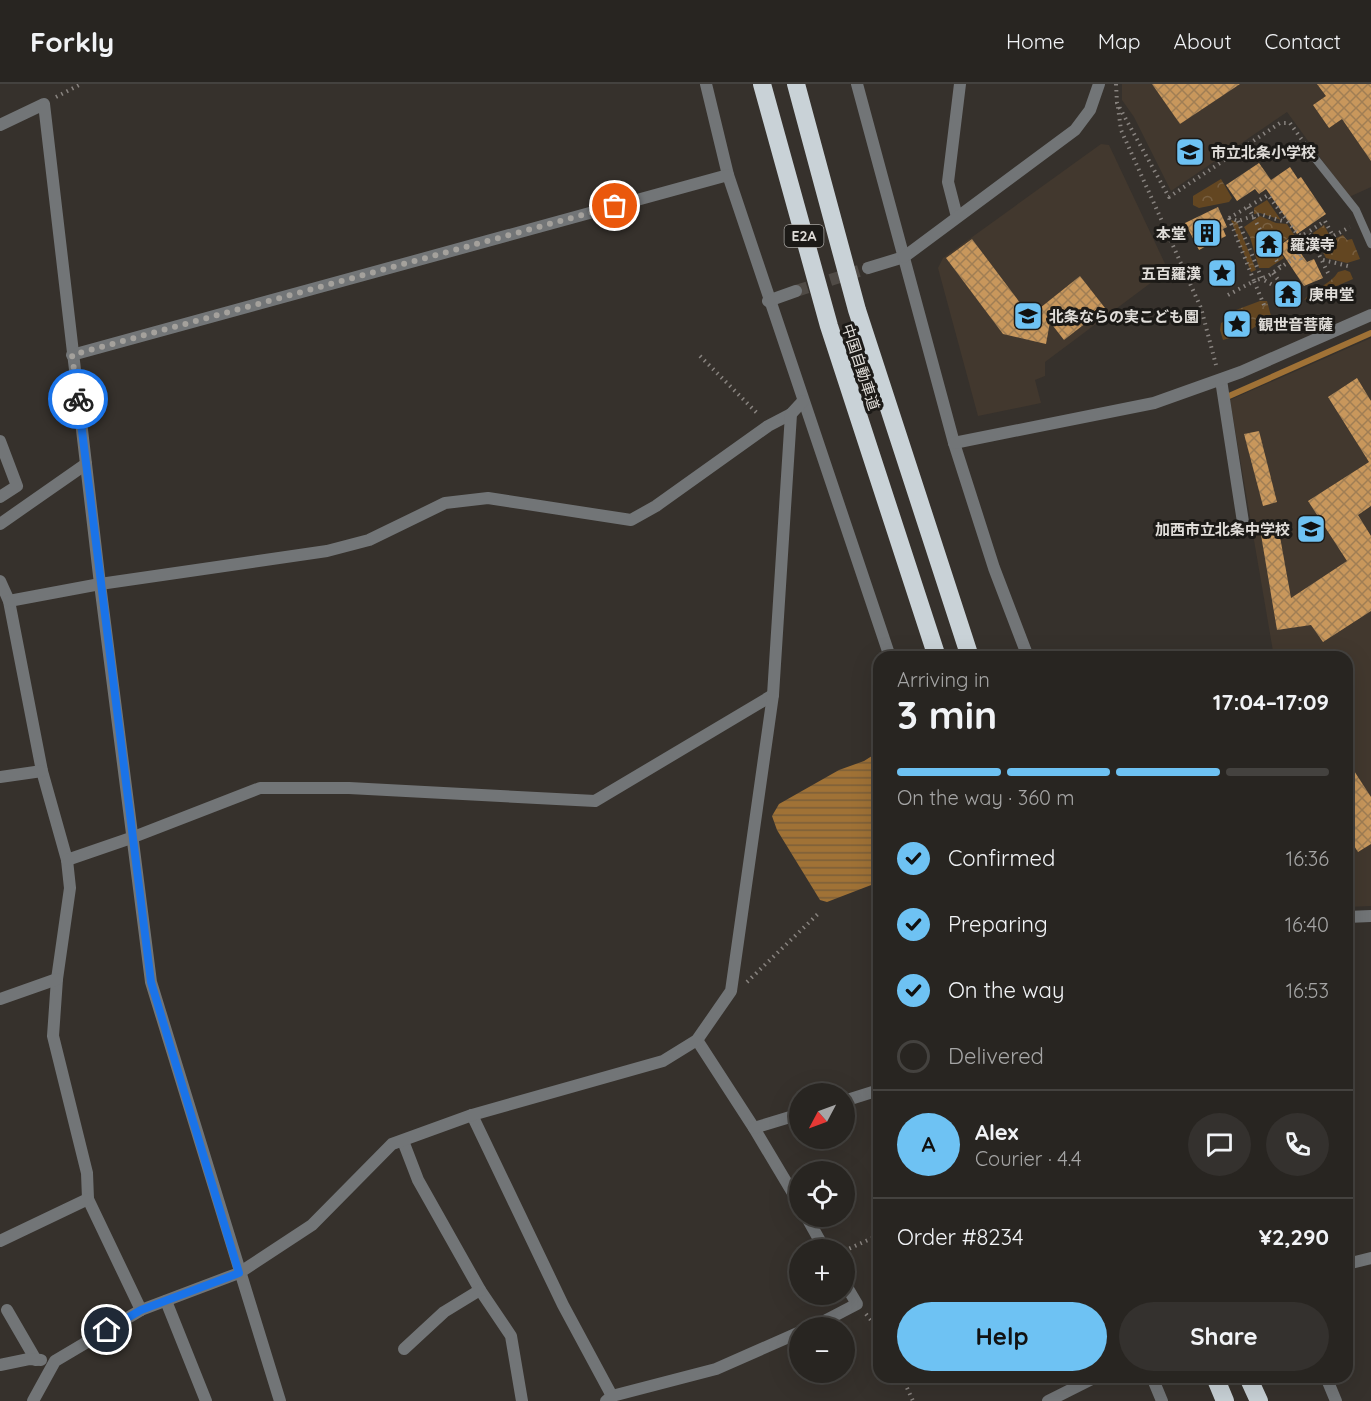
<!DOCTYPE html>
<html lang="en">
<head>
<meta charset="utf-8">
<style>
  body { margin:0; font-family:Quicksand,"Noto Sans JP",sans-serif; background:#34312e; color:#f1f3f6; height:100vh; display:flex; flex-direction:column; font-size:22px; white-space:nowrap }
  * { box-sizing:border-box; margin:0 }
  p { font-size:20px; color:#a5a5a5 }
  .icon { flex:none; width:33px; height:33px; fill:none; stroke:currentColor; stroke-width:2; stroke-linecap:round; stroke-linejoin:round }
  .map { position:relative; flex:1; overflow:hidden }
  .panel { position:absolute; left:873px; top:567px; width:480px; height:732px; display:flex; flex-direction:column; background:#282521; border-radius:18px; box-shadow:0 6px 24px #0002,0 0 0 2px #44423f }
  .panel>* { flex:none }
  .needle { width:39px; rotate:229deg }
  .tools { position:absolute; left:789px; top:999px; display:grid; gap:12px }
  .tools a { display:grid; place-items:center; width:66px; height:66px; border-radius:50%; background:#282521; box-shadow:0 6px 24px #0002,0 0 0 2px #44423f; font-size:30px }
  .pin { position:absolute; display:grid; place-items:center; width:51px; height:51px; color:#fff; margin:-26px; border:3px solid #fff; border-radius:50%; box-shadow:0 2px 6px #0007 }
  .courier { position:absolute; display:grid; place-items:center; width:60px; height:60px; margin:-30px; border:4px solid #1a73e8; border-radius:50%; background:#fff; color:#222; box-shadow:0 2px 8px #0007 }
  .head em { font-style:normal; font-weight:700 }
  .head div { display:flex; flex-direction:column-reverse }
  .head { display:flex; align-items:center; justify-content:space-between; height:102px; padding:0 24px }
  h1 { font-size:39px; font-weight:700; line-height:45px }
  .bar { display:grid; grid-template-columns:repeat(4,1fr); gap:9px 6px; align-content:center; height:72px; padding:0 24px }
  .bar i { height:8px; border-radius:4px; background:#44423f }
  .bar .active { background:#6ec2f3 }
  .bar p { grid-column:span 4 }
  .line { display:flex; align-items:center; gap:15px; padding:0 24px; border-top:2px solid #44423f }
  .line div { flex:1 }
  .round { display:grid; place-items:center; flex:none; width:63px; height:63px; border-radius:32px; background:#34312e }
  ol { padding:0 24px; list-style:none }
  li { display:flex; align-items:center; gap:18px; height:66px }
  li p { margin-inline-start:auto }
  li .icon { padding:6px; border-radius:50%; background:#6ec2f3; color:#111; stroke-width:4 }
  li:last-child { color:#a5a5a5 }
  li i { width:33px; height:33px; border:3px solid #44423f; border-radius:50% }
  .primary-button { display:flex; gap:12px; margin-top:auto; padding:12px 24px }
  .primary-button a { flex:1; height:69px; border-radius:36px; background:#6ec2f3; color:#111; font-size:24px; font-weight:700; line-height:69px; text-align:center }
  .primary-button a+a { background:#34312e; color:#f1f3f6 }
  header { display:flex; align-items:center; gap:36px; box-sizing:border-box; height:84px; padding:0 30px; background:#282521; border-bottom:2px solid #44423f }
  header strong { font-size:28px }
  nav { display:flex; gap:33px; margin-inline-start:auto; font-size:21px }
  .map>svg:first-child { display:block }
  .built { fill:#42382e }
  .forest { fill:url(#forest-crowns) }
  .water { fill:url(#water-rules) }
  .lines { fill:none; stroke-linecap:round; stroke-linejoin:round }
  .stream { stroke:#a07236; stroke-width:6 }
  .building { fill:url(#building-cross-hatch) }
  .minor-tunnel { stroke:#504b46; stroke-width:12; stroke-dasharray:12 6; stroke-linecap:butt }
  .path { stroke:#88837f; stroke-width:4; stroke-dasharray:1.5 4.5; stroke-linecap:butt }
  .service { stroke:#727577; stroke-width:8 }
  .minor { stroke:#727577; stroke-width:12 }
  .tertiary { stroke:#727577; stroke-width:12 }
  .motorway { stroke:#c9d2d7; stroke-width:18 }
  .done { stroke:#a4a19c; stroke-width:6; stroke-dasharray:0 10.8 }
  .route { stroke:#1a73e8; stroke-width:8 }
  .labels { text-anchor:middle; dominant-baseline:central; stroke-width:6; stroke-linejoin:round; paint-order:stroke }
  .shield { fill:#1c1a17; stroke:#a5a29f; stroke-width:1.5 }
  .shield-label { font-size:14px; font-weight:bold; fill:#e0ddd9 }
  .poi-label { font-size:15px; font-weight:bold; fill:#e0ddd9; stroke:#1c1a17; text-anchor:start }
  .street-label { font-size:15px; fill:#e0ddd9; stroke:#1c1a17 }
</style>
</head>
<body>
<header>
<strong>Forkly</strong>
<nav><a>Home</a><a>Map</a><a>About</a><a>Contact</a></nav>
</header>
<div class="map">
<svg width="1371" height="1317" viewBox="0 0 1371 1317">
  <defs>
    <pattern id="forest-crowns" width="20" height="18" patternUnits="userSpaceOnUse" patternTransform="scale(1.5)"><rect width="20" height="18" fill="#634621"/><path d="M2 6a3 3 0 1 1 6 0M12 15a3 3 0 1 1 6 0" fill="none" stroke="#796041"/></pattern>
    <pattern id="water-rules" width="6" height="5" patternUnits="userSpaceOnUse" patternTransform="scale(1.5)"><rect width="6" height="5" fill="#a07236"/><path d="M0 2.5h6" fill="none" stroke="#7b5f3a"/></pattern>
    <pattern id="building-cross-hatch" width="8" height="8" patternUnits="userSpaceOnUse" patternTransform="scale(1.5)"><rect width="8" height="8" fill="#c8975c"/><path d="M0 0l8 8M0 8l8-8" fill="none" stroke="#a07e54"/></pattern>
  </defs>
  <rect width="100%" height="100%" fill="#36312c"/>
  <!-- built -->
  <g class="built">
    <path d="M1122,0h249v103l-22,10 -62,-85 -116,79 -37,-74 -12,-17z"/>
    <path d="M1101,60l8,1 59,125 -123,92v14l-10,4 6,23 -63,13 -40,-148 5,-10z"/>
    <path d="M1371,254v568l-24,1v-250h-73l-44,-257z"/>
  </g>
  <!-- forest -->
  <g class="forest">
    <path d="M1221,95l11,19 -3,4 -30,6 -6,-3v-9z"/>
    <path d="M1267,116l14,20 -21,-7 -6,1v-6z"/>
    <path d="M1260,132l16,7 11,1 8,12 8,3 4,-3 3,5 -12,7 -8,-11 -14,10 8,11 -15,10h-10l-9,-31 -6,-10z"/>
    <path d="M1231,136l6,2 19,48 -5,2z"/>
    <path d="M1324,141l8,15 11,-5 4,5 5,-1 8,20 -13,4 -21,-5 -13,-25z"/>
    <path d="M1345,186l5,2 3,7 -49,21c11,-12 27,-16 34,-28z"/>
    <path d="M1260,217h7l4,15 -25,17 -23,7 -3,-10 1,-7 10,-5 5,-8z"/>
  </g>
  <!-- water -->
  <path class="water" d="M875,670h4v128l-52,20 -7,-2 -43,-70 -5,-14 7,-12 60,-34 25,-9z"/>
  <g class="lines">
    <!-- stream -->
    <path class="stream" d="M1229,312l142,-63"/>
  </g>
  <!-- building -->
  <g class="building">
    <path d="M1152,0h88l-60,40z"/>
    <path d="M1317,0h54v77l-29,-42 -13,9 -16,-23 13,-9z"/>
    <path d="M1259,79l12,17 19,-13 8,12 3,-2 25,37 -29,20 -31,-45 -7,5 -4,-5 -18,12 -11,-16z"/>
    <path d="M1218,123l9,20 -4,2 3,7 -27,14 -14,-27z"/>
    <path d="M1290,154l17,24 7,-3 9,19 -19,8 -26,-39z"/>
    <path d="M972,155l58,77 50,-40 25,32 -41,32 -14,-18 -4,22 -43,-10 -57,-76z"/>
    <path d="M1290,196l11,15 -17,12 -10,-15z"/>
    <path d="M1357,294l14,23v105l-13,9 13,21v75l-48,31 -12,-17 -34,5 -18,-107 18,-3 14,78 56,-37 -39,-60 61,-39 -41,-65z"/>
    <path d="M1259,347l18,71 -14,4 -19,-72z"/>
    <path d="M1347,676l24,37v47l-13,8 -11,-17z"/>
  </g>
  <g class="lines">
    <!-- minor-tunnel -->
    <path class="minor-tunnel" d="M796,207l72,-23"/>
    <!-- path -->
    <g class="path">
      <path d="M1116,0l1,19 52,94 111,-74h10l17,24"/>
      <path d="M56,13l25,-13"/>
      <path d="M1118,23l3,23 80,178 15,57"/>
      <path d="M1248,123l32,60"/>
      <path d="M1229,134l25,63 14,-5 47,-32"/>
      <path d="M1229,134l39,-23 29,39 5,2 6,-4"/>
      <path d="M1229,134l9,3 22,-7 26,8"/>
      <path d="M1238,137l24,58 14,8 5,-3"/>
      <path d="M1298,169l5,11"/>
      <path d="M1323,176l25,6"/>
      <path d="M1273,189l9,12"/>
      <path d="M1328,189l-20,-41 17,-11 8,15 17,-9"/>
      <path d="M1228,211l26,-14 10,24"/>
      <path d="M700,272l59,59"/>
      <path d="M747,898l73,-70"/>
      <path d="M844,1167l35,-16"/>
      <path d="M866,1230l13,16"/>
      <path d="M902,1293l11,24"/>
    </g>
    <!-- service -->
    <path class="service" d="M1314,73l42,53 15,34"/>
    <!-- minor -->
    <g class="minor">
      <path d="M706,0l22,91 162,482"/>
      <path d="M0,41l44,-21 56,480 51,398 129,419"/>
      <path d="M957,133l-9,-35 12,-98"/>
      <path d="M868,184l36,-11"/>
      <path d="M768,217l28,-10"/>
      <path d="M72,271l656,-180"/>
      <path d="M1221,296l22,142"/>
      <path d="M0,357l17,45 -17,11"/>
      <path d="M0,440l86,-60"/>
      <path d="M0,497l9,20 33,170 25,89 3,28 -13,91 -4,57 34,137 1,26 53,111"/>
      <path d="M9,517l91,-17 227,-33 42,-11 76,-37 43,-5 143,22 25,-14 112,-80 23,-12"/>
      <path d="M0,693l42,-6"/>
      <path d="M67,776l64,-22 129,-50h89l246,13 178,-106"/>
      <path d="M0,915l57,-20"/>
      <path d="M697,956l57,88 46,77"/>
      <path d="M844,1017l35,-11"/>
      <path d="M472,1031l91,190 49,91"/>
      <path d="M754,1044l46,-14"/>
      <path d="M403,1057l15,39 62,110 31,46 11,65"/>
      <path d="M806,1132l19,34"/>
      <path d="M0,1157l88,-42"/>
      <path d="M1347,1180l24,-6"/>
      <path d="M166,1217l40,100"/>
      <path d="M7,1226l29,50"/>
      <path d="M811,1244l46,-24 -13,-22"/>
      <path d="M404,1265l40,-37 36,-22"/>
      <path d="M0,1281l29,-6 12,1"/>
      <path d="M1152,1293l10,24"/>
      <path d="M33,1317l22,-40 86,-51 98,-37 73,-48 80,-81 80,-29 191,-54 34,-21 34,-49 42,-296 18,-281 12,-13"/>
      <path d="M606,1317l6,-5 104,-27 84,-37"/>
      <path d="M1048,1317l48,-24"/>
    </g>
    <!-- tertiary -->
    <g class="tertiary">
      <path d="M857,0l97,359 40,125 34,89"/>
      <path d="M904,173l171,-127 15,-20 9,-26"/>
      <path d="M954,359l200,-40 87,-31 130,-57"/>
      <path d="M1347,833l24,-1"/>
      <path d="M1326,1293l10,24"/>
    </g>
    <!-- motorway -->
    <g class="motorway">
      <path d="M762,0l67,242 108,331"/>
      <path d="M796,0l61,226 113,347"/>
      <path d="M1215,1293l10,24"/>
      <path d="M1248,1293l11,24"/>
    </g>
  </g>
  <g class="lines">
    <!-- done -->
    <path class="done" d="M78,315l-6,-44 543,-149"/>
    <!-- route -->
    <path class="route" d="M78,315l73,583 88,291 -98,37 -34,20"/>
  </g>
  <!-- icons -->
  <defs>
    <g id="school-square" transform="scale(1.5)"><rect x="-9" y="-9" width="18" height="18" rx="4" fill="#6ec2f3" stroke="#1c1a17"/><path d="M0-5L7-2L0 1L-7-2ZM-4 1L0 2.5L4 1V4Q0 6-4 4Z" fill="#111"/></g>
    <g id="building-square" transform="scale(1.5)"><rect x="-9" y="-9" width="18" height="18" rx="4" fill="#6ec2f3" stroke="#1c1a17"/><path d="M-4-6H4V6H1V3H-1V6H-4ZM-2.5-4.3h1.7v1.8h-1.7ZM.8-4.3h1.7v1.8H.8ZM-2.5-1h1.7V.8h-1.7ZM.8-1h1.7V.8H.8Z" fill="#111"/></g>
    <g id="temple-square" transform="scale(1.5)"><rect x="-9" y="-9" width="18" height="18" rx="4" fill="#6ec2f3" stroke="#1c1a17"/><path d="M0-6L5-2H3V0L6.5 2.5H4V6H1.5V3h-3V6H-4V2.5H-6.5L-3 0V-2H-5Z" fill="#111"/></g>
    <g id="sight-square" transform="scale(1.5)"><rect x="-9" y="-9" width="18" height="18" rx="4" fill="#6ec2f3" stroke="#1c1a17"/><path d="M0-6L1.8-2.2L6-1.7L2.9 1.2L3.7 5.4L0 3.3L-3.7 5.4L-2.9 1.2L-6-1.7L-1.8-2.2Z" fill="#111"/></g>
  </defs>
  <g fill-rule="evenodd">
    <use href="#school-square" x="1190" y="68"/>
    <use href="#building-square" x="1207" y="149"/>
    <use href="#temple-square" x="1269" y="160"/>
    <use href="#sight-square" x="1222" y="189"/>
    <use href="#temple-square" x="1288" y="210"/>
    <use href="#school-square" x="1028" y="232"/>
    <use href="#sight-square" x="1237" y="240"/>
    <use href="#school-square" x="1311" y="445"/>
  </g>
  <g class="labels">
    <!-- shield labels -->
    <rect class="shield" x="784.5" y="141" width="39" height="22" rx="4.5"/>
    <g class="shield-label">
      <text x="804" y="152">E2A</text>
    </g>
    <!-- poi labels -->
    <g class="poi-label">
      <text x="1211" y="68">市立北条小学校</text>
      <text x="1186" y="149" text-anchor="end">本堂</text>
      <text x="1290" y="160">羅漢寺</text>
      <text x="1201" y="189" text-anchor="end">五百羅漢</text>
      <text x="1309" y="210">庚申堂</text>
      <text x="1049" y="232">北条ならの実こども園</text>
      <text x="1258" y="240">観世音菩薩</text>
      <text x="1290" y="445" text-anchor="end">加西市立北条中学校</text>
    </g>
    <!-- street labels -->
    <g class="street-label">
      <text transform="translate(861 283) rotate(72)">中国自動車道</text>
    </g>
  </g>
</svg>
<div class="tools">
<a><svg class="needle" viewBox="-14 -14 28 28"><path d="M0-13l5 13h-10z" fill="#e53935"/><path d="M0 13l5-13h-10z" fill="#a5a5a5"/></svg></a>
<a><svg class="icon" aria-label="locate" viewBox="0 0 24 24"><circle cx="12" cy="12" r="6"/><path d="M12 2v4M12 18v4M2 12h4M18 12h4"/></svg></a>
<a>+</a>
<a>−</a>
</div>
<div class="pin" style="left:615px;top:122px;background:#ea580c"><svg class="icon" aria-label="bag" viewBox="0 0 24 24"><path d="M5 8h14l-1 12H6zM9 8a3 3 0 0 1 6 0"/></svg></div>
<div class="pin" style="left:107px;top:1246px;background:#1f2937"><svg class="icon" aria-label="home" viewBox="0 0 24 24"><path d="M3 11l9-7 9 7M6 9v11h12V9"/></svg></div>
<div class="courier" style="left:78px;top:315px"><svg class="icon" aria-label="bike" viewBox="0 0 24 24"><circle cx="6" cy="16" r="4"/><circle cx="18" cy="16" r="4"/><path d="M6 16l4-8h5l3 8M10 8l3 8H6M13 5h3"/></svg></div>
<section class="panel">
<div class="head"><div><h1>3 min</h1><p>Arriving in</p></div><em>17:04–17:09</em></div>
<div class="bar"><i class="active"></i><i class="active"></i><i class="active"></i><i></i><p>On the way · 360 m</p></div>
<ol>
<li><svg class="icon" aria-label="check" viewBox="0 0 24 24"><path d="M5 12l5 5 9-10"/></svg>Confirmed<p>16:36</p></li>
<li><svg class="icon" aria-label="check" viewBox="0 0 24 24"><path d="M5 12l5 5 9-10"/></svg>Preparing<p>16:40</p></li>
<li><svg class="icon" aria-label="check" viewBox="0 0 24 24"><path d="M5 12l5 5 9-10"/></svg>On the way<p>16:53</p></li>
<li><i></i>Delivered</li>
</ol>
<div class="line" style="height:108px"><b class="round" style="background:#6ec2f3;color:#111">A</b><div><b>Alex</b><p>Courier · 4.4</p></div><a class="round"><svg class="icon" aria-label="chat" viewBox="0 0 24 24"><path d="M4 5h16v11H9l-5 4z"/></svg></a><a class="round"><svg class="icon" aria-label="phone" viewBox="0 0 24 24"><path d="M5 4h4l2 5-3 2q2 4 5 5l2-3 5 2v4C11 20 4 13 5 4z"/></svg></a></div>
<div class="line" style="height:78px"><div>Order #8234</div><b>¥2,290</b></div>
<div class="primary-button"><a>Help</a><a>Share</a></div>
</section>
</div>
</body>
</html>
